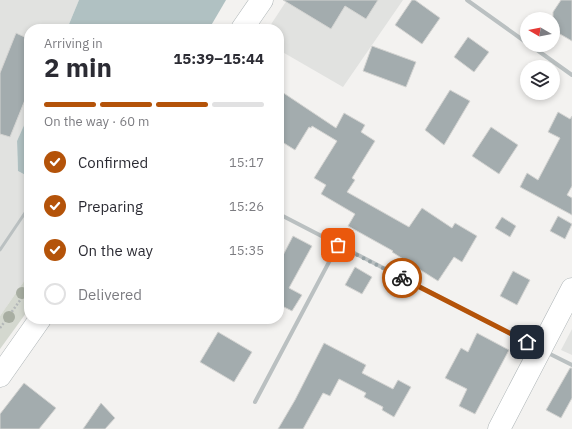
<!DOCTYPE html>
<html lang="en">
<head>
<meta charset="utf-8">
<style>
  body { margin:0; font-family:"IBM Plex Sans",sans-serif; background:#f2f2f3; color:#2b2b33; height:100vh; display:flex; flex-direction:column; font-size:15px; white-space:nowrap }
  * { box-sizing:border-box; margin:0 }
  p { font-size:13px; color:#7c7c81 }
  .icon { flex:none; width:22px; height:22px; fill:none; stroke:currentColor; stroke-width:2; stroke-linecap:round; stroke-linejoin:round }
  .map { position:relative; flex:1; overflow:hidden }
  .drawer { position:absolute; left:24px; top:24px; width:260px; height:300px; display:flex; flex-direction:column; background:#fff; border-radius:16px; box-shadow:0 2px 6px #0003 }
  .drawer>* { flex:none }
  .needle { width:26px; rotate:279deg }
  .fabs { position:absolute; left:520px; top:12px; display:grid; gap:8px }
  .fabs a { display:grid; place-items:center; width:40px; height:40px; border-radius:50%; background:#fff; box-shadow:0 2px 6px #0003; font-size:20px }
  .pin { position:absolute; display:grid; place-items:center; width:34px; height:34px; color:#fff; margin:-17px; border-radius:8px; box-shadow:0 2px 6px #0006 }
  .courier { position:absolute; display:grid; place-items:center; width:40px; height:40px; margin:-20px; border:3px solid #b45309; border-radius:50%; background:#fff; color:#222; box-shadow:0 1px 5px #0007 }
  .headline em { font-style:normal; font-weight:800 }
  .headline div { display:flex; flex-direction:column-reverse }
  .headline { display:flex; align-items:center; justify-content:space-between; height:68px; padding:0 20px }
  h1 { font-size:26px; font-weight:800; line-height:30px }
  .bar { display:grid; grid-template-columns:repeat(4,1fr); gap:6px 4px; align-content:center; height:48px; padding:0 20px }
  .bar i { height:5px; border-radius:3px; background:#e1e1e2 }
  .bar .current { background:#b45309 }
  .bar p { grid-column:span 4 }
  ol { padding:0 20px; list-style:none }
  li { display:flex; align-items:center; gap:12px; height:44px }
  li p { margin-inline-start:auto }
  li .icon { padding:4px; border-radius:50%; background:#b45309; color:#fff; stroke-width:4 }
  li:last-child { color:#7c7c81 }
  li i { width:22px; height:22px; border:2px solid #e1e1e2; border-radius:50% }
  .map>svg:first-child { display:block }
  .built { fill:#e1e2e0 }
  .green { fill:#d4d8cf }
  .water { fill:#b0c1c2 }
  .building { fill:#a3acae; stroke:#d4d4d2 }
  .lines { fill:none; stroke-linecap:round; stroke-linejoin:round }
  .secondary-casing { stroke:#adb4b6; stroke-width:23 }
  .path { stroke:#b4b8b9; stroke-width:2.5; stroke-dasharray:2 2; stroke-linecap:butt }
  .service { stroke:#bac0c1; stroke-width:3 }
  .minor { stroke:#bac0c1; stroke-width:4 }
  .secondary { stroke:#fff; stroke-width:22 }
  .tree { fill:#a8aea2 }
  .done { stroke:#97a3a6; stroke-width:4; stroke-dasharray:0 7.2 }
  .route { stroke:#b45309; stroke-width:5 }
</style>
</head>
<body>
<div class="map">
<svg width="572" height="429" viewBox="0 0 572 429">
  <rect width="100%" height="100%" fill="#f3f2f0"/>
  <!-- built -->
  <g class="built">
    <path d="M0,0h79l-12,29h-38v85l-12,27 1,30 11,6v97l-29,42z"/>
    <path d="M287,0h116l-60,87 -64,-37v-21h-11z"/>
    <path d="M572,329v26l-11,-5z"/>
  </g>
  <!-- green -->
  <path class="green" d="M29,274v35l-29,40v-33z"/>
  <!-- water -->
  <g class="water">
    <path d="M79,0h147l-17,29h-142z"/>
    <path d="M29,114v63l-11,-6 -1,-30z"/>
  </g>
  <!-- building -->
  <g class="building">
    <path d="M283,0h95l-12,19 -21,-13 -14,23z"/>
    <path d="M412,0h3l25,18 -18,26 -27,-19z"/>
    <path d="M561,0h11v41l-19,-11v-18z"/>
    <path d="M16,33l13,6v51l-19,47 -10,-3v-61z"/>
    <path d="M468,37l21,15 -15,20 -20,-15z"/>
    <path d="M372,46l44,16 -10,25 -43,-16z"/>
    <path d="M279,90l57,38 8,-15 21,12 -4,7 14,9 -23,37 3,2 -8,12 62,35 13,-19 30,20 3,-5 22,13 -15,26 -8,-5 -16,24 -46,-29 1,-1 -45,-25 7,-12 -34,-20 5,-9 -12,-7 23,-37 -25,-15 -1,2 -2,-1 -14,23 -16,-10z"/>
    <path d="M450,90l20,11 -26,44 -19,-15z"/>
    <path d="M558,112l12,7 2,-3v70l-5,9 5,3v17l-52,-28 7,-14 11,7 22,-42 -12,-6z"/>
    <path d="M491,127l27,18 -19,29 -27,-18z"/>
    <path d="M558,216l14,8 -7,15 -15,-8z"/>
    <path d="M502,217l14,9 -6,11 -15,-9z"/>
    <path d="M293,236l19,10 -23,42 13,7 -10,16 -12,-6 -1,2v-44z"/>
    <path d="M355,267l17,10 -10,17 -17,-9z"/>
    <path d="M513,271l17,9 -13,25 -17,-9z"/>
    <path d="M218,332l34,20 -18,30 -34,-20z"/>
    <path d="M477,333l32,17 -34,64 -16,-8 8,-17 -22,-11 16,-30 7,4z"/>
    <path d="M324,343l42,22 -4,8 31,16 5,-9 13,7 -17,30 -12,-7 1,-3 -19,-10 2,-4 -27,-14 -9,17 -7,-3 -20,36h-25l17,-29z"/>
    <path d="M570,368h2v30l-11,20 -15,-8z"/>
    <path d="M24,383l32,25 -17,21h-39v-15z"/>
    <path d="M101,403l14,15 -10,11h-22z"/>
  </g>
  <g class="lines">
    <!-- secondary casing -->
    <g class="secondary-casing">
      <g id="secondary">
        <path d="M242,29l20,-29"/>
        <path d="M0,376l40,-57"/>
        <path d="M499,429l73,-140"/>
      </g>
    </g>
    <!-- path -->
    <path class="path" d="M0,328l29,-40"/>
    <!-- service -->
    <path class="service" d="M0,250l29,-43"/>
    <!-- minor -->
    <g class="minor">
      <path d="M467,0l60,43"/>
      <path d="M530,45l42,30"/>
      <path d="M279,214l255,132"/>
      <path d="M546,352l26,13"/>
      <path d="M255,402l83,-157"/>
    </g>
    <!-- secondary -->
    <use href="#secondary" class="secondary"/>
  </g>
  <!-- trees -->
  <g class="tree">
    <circle cx="22" cy="293" r="6"/>
    <circle cx="9" cy="317" r="6"/>
  </g>
  <g class="lines">
    <!-- done -->
    <path class="done" d="M338,245l64,33"/>
    <!-- route -->
    <path class="route" d="M402,278l125,64"/>
  </g>
</svg>
<div class="fabs">
<a><svg class="needle" viewBox="-14 -14 28 28"><path d="M0-13l5 13h-10z" fill="#e53935"/><path d="M0 13l5-13h-10z" fill="#7c7c81"/></svg></a>
<a><svg class="icon" aria-label="layers" viewBox="0 0 24 24"><path d="M12 4l9 5-9 5-9-5zM3 14l9 5 9-5"/></svg></a>
</div>
<div class="pin" style="left:338px;top:245px;background:#ea580c"><svg class="icon" aria-label="bag" viewBox="0 0 24 24"><path d="M5 8h14l-1 12H6zM9 8a3 3 0 0 1 6 0"/></svg></div>
<div class="pin" style="left:527px;top:342px;background:#1f2937"><svg class="icon" aria-label="home" viewBox="0 0 24 24"><path d="M3 11l9-7 9 7M6 9v11h12V9"/></svg></div>
<div class="courier" style="left:402px;top:278px"><svg class="icon" aria-label="bike" viewBox="0 0 24 24"><circle cx="6" cy="16" r="4"/><circle cx="18" cy="16" r="4"/><path d="M6 16l4-8h5l3 8M10 8l3 8H6M13 5h3"/></svg></div>
<section class="drawer">
<div class="headline"><div><h1>2 min</h1><p>Arriving in</p></div><em>15:39–15:44</em></div>
<div class="bar"><i class="current"></i><i class="current"></i><i class="current"></i><i></i><p>On the way · 60 m</p></div>
<ol>
<li><svg class="icon" aria-label="check" viewBox="0 0 24 24"><path d="M5 12l5 5 9-10"/></svg>Confirmed<p>15:17</p></li>
<li><svg class="icon" aria-label="check" viewBox="0 0 24 24"><path d="M5 12l5 5 9-10"/></svg>Preparing<p>15:26</p></li>
<li><svg class="icon" aria-label="check" viewBox="0 0 24 24"><path d="M5 12l5 5 9-10"/></svg>On the way<p>15:35</p></li>
<li><i></i>Delivered</li>
</ol>
</section>
</div>
</body>
</html>
